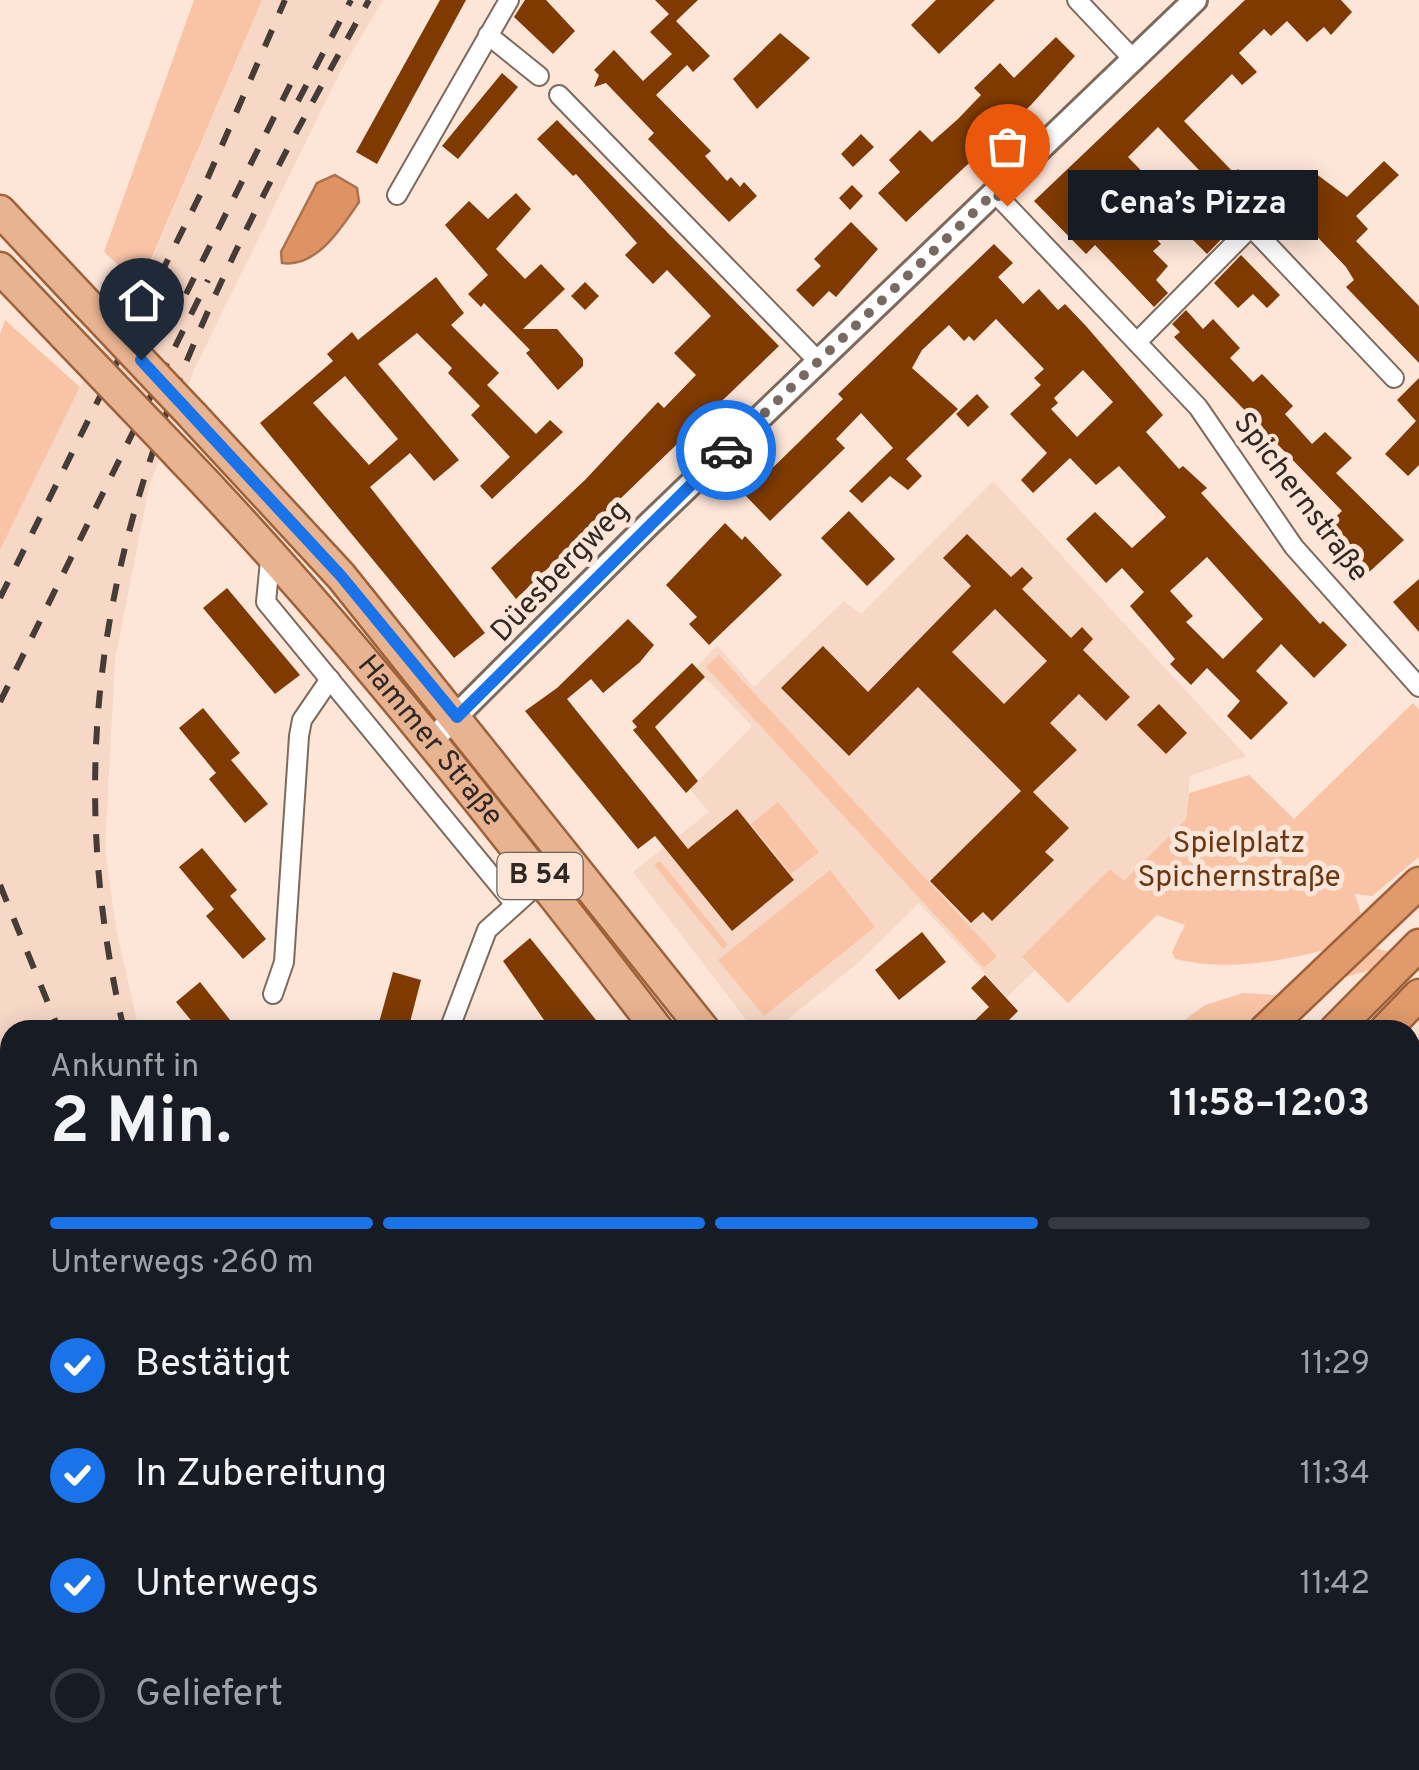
<!DOCTYPE html>
<html lang="de">
<head>
<meta charset="utf-8">
<style>
  body { margin:0; font-family:Overpass,sans-serif; background:#20242c; color:#f1f3f6; height:100vh; display:flex; flex-direction:column; font-size:38px; white-space:nowrap }
  * { box-sizing:border-box; margin:0 }
  p { font-size:32px; color:#9ea1a6 }
  .icon { flex:none; width:55px; height:55px; fill:none; stroke:currentColor; stroke-width:2; stroke-linecap:round; stroke-linejoin:round }
  .map { position:relative; flex:1; overflow:hidden }
  .drawer { position:absolute; left:0px; top:1020px; width:1420px; height:750px; display:flex; flex-direction:column; background:#171b24; border-radius:30px 30px 0 0; box-shadow:0 5px 25px #0003 }
  .drawer>* { flex:none }
  .pin { position:absolute; display:grid; place-items:center; width:85px; height:85px; color:#fff; margin:-102px -42px; border-radius:50% 50% 50% 0; rotate:-45deg; box-shadow:0 0 10px #0007 }
  .pin .icon { rotate:45deg }
  .courier { position:absolute; display:grid; place-items:center; width:100px; height:100px; margin:-50px; border:8px solid #1a73e8; border-radius:50%; background:#fff; color:#222; box-shadow:0 2px 12px #0007 }
  .bubble { position:absolute; height:70px; border-radius:0px; background:#171b24; box-shadow:0 5px 25px #0003; font-size:32px; font-weight:700; line-height:70px; text-align:center }
  .head em { font-style:normal; font-weight:700 }
  .head div { display:flex; flex-direction:column-reverse }
  .head { display:flex; align-items:center; justify-content:space-between; height:170px; padding:0 50px }
  h1 { font-size:65px; font-weight:700; line-height:75px }
  .bar { display:grid; grid-template-columns:repeat(4,1fr); gap:15px 10px; align-content:center; height:120px; padding:0 50px }
  .bar i { height:12px; border-radius:8px; background:#363941 }
  .bar .active { background:#1a73e8 }
  .bar p { grid-column:span 4 }
  ol { padding:0 50px; list-style:none }
  li { display:flex; align-items:center; gap:30px; height:110px }
  li p { margin-inline-start:auto }
  li .icon { padding:10px; border-radius:50%; background:#1a73e8; color:#fff; stroke-width:4 }
  li:last-child { color:#9ea1a6 }
  li i { width:55px; height:55px; border:5px solid #363941; border-radius:50% }
  .map>svg:first-child { display:block }
  .built { fill:#f7d8c7 }
  .green { fill:#f9c4a5 }
  .water { fill:#df9263; stroke:#ab7250; stroke-width:2.5 }
  .building { fill:#7e3a00; fill-rule:evenodd }
  .lines { fill:none; stroke-linecap:round; stroke-linejoin:round }
  .minor-casing { stroke:#7d695d; stroke-width:22 }
  .tertiary-casing { stroke:#7d695d; stroke-width:28 }
  .secondary-casing { stroke:#7d695d; stroke-width:30 }
  .primary-casing { stroke:#9e613a; stroke-width:35 }
  .trunk-casing { stroke:#9e613a; stroke-width:35 }
  .minor { stroke:#fff; stroke-width:18 }
  .tertiary { stroke:#fff; stroke-width:22 }
  .secondary { stroke:#fff; stroke-width:25 }
  .primary { stroke:#e8b390; stroke-width:30 }
  .trunk { stroke:#e09a6b; stroke-width:30 }
  .rail { stroke:#463b35; stroke-width:6; stroke-dasharray:18 18; stroke-linecap:butt }
  .primary-bridge-casing { stroke:#9e613a; stroke-width:35; stroke-linecap:butt }
  .primary-bridge { stroke:#e8b390; stroke-width:30 }
  .done { stroke:#786a62; stroke-width:10; stroke-dasharray:0 18 }
  .route { stroke:#1a73e8; stroke-width:12 }
  .labels { text-anchor:middle; dominant-baseline:central; stroke-width:10; stroke-linejoin:round; paint-order:stroke }
  .shield { fill:#fde5d8; stroke:#6e6159; stroke-width:2.5 }
  .shield-label { font-size:28px; font-weight:bold; fill:#312823 }
  .street-label { font-size:30px; fill:#312823; stroke:#fde5d8 }
  .park-label { font-size:30px; fill:#6a3715; stroke:#fde5d8 }
</style>
</head>
<body>
<div class="map">
<svg width="1419" height="1770" viewBox="0 0 1419 1770">
  <rect width="100%" height="100%" fill="#fde5d8"/>
  <!-- built -->
  <g class="built">
    <path d="M262,0h121l-43,72 -146,298 -45,117 -34,173 -10,189 11,79 23,102h-129v113l-10,-30v-563l80,-163 61,-102z"/>
    <path d="M993,481l253,275 -56,20 -4,43 -62,63 -14,-13 -88,89 13,12 -28,27 -88,-94 -61,60 -84,67h-20l-121,-158 76,-60 -19,-23 62,-63 -56,-58 21,-23 37,42 90,-86 17,13z"/>
    <path d="M162,1760h122l2,10h-123z"/>
  </g>
  <!-- green -->
  <g class="green">
    <path d="M194,0h68l-122,285 -36,-33z"/>
    <path d="M5,320l75,67 -80,163v-216z"/>
    <path d="M719,655l278,301 -13,12 -278,-301z"/>
    <path d="M1413,703l6,7v147l-47,39 -17,-2 7,24 -12,25c-56,16 -117,30 -175,16l-3,-7 13,-27 -28,-10 -89,88 -46,-46 88,-88 14,12 62,-62 3,-26 60,-18 45,44z"/>
    <path d="M778,802l41,50 -28,22 -40,-50z"/>
    <path d="M660,861l68,84 -5,4 -69,-84z"/>
    <path d="M830,870l45,57 -111,89 -46,-56z"/>
    <path d="M1367,946l46,12 -135,38 40,-34z"/>
    <path d="M1243,993l33,2 -36,35h-69l34,-25z"/>
    <path d="M1419,1147v143l-9,-9v-123z"/>
    <path d="M0,1228l10,28v504h101l1,10h-112z"/>
    <path d="M776,1760h59l-10,10h-59z"/>
  </g>
  <!-- water -->
  <path class="water" d="M335,175l22,13 2,14c-17,25 -42,66 -77,61l-1,-11 36,-69z"/>
  <!-- building -->
  <g class="building">
    <path d="M440,0h26l-89,164 -21,-12z"/>
    <path d="M525,0h21l29,31 -22,23 -39,-37z"/>
    <path d="M655,0h43l-22,21 34,35 -17,16 -6,-7 -31,30 55,56 -6,5 22,25 4,-4 9,10 4,-5 13,14 -28,26 -81,-83 6,-6 -48,-50 -12,4 5,-12 -5,-5 20,-20 29,31 29,-27 -22,-22 19,-18z"/>
    <path d="M936,0h59l-56,54 -28,-29z"/>
    <path d="M1245,0h96l11,12 -21,23 -7,-8 -17,15 -20,-21 -16,15 -7,-7 -25,24 18,19 -15,13 -10,-11 -48,47 50,52 4,-4 13,13 -28,26 -12,-13 6,-6 -59,-62 -30,30 30,31 -26,24 29,32 -8,7 15,15 -12,14 12,13 -14,14 -59,-62 -9,9 -52,-53z"/>
    <path d="M780,33l30,25 -53,51 -24,-30z"/>
    <path d="M1056,37l19,19 -44,49 -125,117 -28,-29 22,-21 -11,-12 31,-30 12,12 26,-23 23,-24 -7,-7 26,-25 14,15z"/>
    <path d="M502,73l16,14 -60,72 -16,-13z"/>
    <path d="M557,120l222,226 -263,253 -25,-31 94,-88 73,-78 6,6 32,-33 -22,-22 37,-37 -44,-46 -14,14 -28,-29 12,-12 -61,-69 -3,2 -36,-37z"/>
    <path d="M861,134l13,13 -21,20 -12,-13z"/>
    <path d="M1384,161l15,14 -43,41 12,13 -12,12 63,65v57l-73,-76 8,-7 -8,-13 -61,-64 30,-30 32,24z"/>
    <path d="M852,185l11,11 -13,14 -11,-12z"/>
    <path d="M516,193l15,16 -35,40 29,30 16,-15 24,25 -42,40h34l26,30v7l-25,24 -32,-37 4,-3 -46,-47 -3,4 -13,-13 20,-19 -43,-50 24,-24 19,18z"/>
    <path d="M1212,214l17,17 -22,23 -18,-18z"/>
    <path d="M851,222l27,27 -42,48 -7,-6 -16,16 -17,-17 25,-24 -7,-7z"/>
    <path d="M994,244l19,19 -15,14 25,27 16,-15 19,21 7,-6 21,22 77,89 -17,17 33,37 4,-3 24,22 -6,5 119,131 3,-3 24,24 -33,33 -33,-34 -25,27 32,32 -37,37 -24,-24 13,-15 -33,-33 -16,17 -21,-21 5,-5 -45,-53 14,-14 -22,-24 -16,15 -40,-44 29,-27 37,36 34,-31 -47,-51 -23,19 -26,-27 -37,35 -12,-13 26,-27 -37,-39 31,-29 -7,-7 10,-9 -48,-50 -22,22 -5,-5 -5,5 -15,-16 -27,25 -10,18 46,41 -52,50 16,17 -14,14 -18,-14 -28,27 -13,-12 44,-43 -32,-35 -25,26 9,9 -75,73 -25,-26 98,-96 -5,-5zM1083,370l30,32 -36,35 -26,-28 7,-6 -4,-5zM1207,557l56,62 -40,40 -37,-37 7,-6 -23,-25z"/>
    <path d="M1241,255l39,40 -13,13 -14,-14 -15,14 -24,-25z"/>
    <path d="M436,277l28,36 -13,12 48,48 -12,12 49,49 14,-14 13,12 -71,67 -12,-13 30,-29 -39,-42 9,-9 -32,-33 4,-5 -35,-35 -39,31 81,96 -25,21 -24,-28 -40,34 115,146 -31,25 -194,-235 73,-62 -6,-7 25,-22 6,8zM345,376l53,63 -29,26 -56,-62z"/>
    <path d="M585,282l14,14 -14,14 -14,-14z"/>
    <path d="M1186,310l17,19 10,-10 27,29 -10,10 23,24 9,-8 31,32 -8,8 27,30 13,-12 27,26 -16,15 68,67 -37,34 -42,-47 17,-16 -168,-174 6,-5 -8,-8z"/>
    <path d="M1419,378v87l-11,11 -23,-22 31,-33 -19,-21z"/>
    <path d="M977,394l12,13 -21,20 -12,-13z"/>
    <path d="M849,511l46,48 -28,27 -46,-48z"/>
    <path d="M725,523l17,17 3,-4 37,39 -73,70 -20,-21 8,-7 -31,-32z"/>
    <path d="M967,534l44,43 11,-10 11,11 -11,11 49,49 11,-11 11,12 -10,11 47,47 -24,24 -27,-27 -29,29 27,27 -44,42 36,36 -24,24 9,8 -62,61 -9,-9 -12,11 -41,-42 91,-90 -103,-104 -69,69 -68,-68 42,-42 45,46 103,-106 -28,-28zM995,609l52,52 -43,43 -52,-52z"/>
    <path d="M1419,579v53l-26,-30z"/>
    <path d="M227,588l73,87 -25,19 -72,-86z"/>
    <path d="M628,619l26,26 -14,17 -37,31 -12,-14 -24,20 121,150 49,-40 57,71 -62,51 -77,-95 -17,13 -113,-138 32,-23z"/>
    <path d="M692,663l13,14 -50,50 43,54 -12,12 -53,-63 4,-3 -5,-6z"/>
    <path d="M1159,704l28,29 -21,21 -29,-29z"/>
    <path d="M203,708l37,45 -9,7 37,44 -23,19 -36,-44 7,-6 -37,-45z"/>
    <path d="M202,848l35,42 -7,6 36,43 -23,20 -37,-43 8,-7 -35,-42z"/>
    <path d="M922,932l24,30 -47,38 -24,-30z"/>
    <path d="M530,938l42,52 32,40h-53l-48,-69z"/>
    <path d="M393,972l28,8 -13,50h-31z"/>
    <path d="M985,975l33,36 -19,19h-34l24,-23 -18,-19z"/>
    <path d="M200,982l38,48h-39l-23,-28z"/>
  </g>
  <g class="lines">
    <!-- minor casing -->
    <g class="minor-casing">
      <g id="minor">
        <path d="M1077,0l57,60"/>
        <path d="M488,35l51,41"/>
        <path d="M559,95l260,267"/>
        <path d="M995,193l203,214 96,140 125,140"/>
        <path d="M397,195l112,-195"/>
        <path d="M1137,342l114,-115 143,151"/>
        <path d="M271,551l-5,51 247,300"/>
        <path d="M273,994l11,-32 15,-226 3,-16 28,-41"/>
        <path d="M449,1030l38,-100 61,-55"/>
        <path d="M1410,1516l9,-8"/>
        <path d="M435,1760v10"/>
        <path d="M837,1770l10,-10"/>
      </g>
    </g>
    <!-- tertiary casing -->
    <g class="tertiary-casing">
      <path id="tertiary" d="M432,740l215,-214 548,-526"/>
    </g>
    <!-- secondary casing -->
    <g class="secondary-casing">
      <g id="secondary">
        <path d="M1229,1760l7,10"/>
        <path d="M1275,1760l7,10"/>
      </g>
    </g>
    <!-- primary casing -->
    <g class="primary-casing">
      <g id="primary">
        <path d="M0,211l88,94"/>
        <path d="M0,268l65,68"/>
        <path d="M193,416l148,160 363,454"/>
        <path id="s1" d="M178,454c174,181 327,378 480,576"/>
      </g>
    </g>
    <!-- trunk casing -->
    <g class="trunk-casing">
      <g id="trunk">
        <path d="M1265,1030l154,-147"/>
        <path d="M1335,1030l84,-85"/>
        <path d="M1385,1030l34,-35"/>
        <path d="M1410,1066l9,-9"/>
        <path d="M545,1770l10,-10"/>
        <path d="M610,1770l9,-10"/>
        <path d="M660,1770l10,-10"/>
        <path d="M732,1770l10,-10"/>
      </g>
    </g>
    <!-- minor -->
    <use href="#minor" class="minor"/>
    <!-- tertiary -->
    <use href="#tertiary" class="tertiary"/>
    <!-- secondary -->
    <use href="#secondary" class="secondary"/>
    <!-- primary -->
    <use href="#primary" class="primary"/>
    <!-- trunk -->
    <use href="#trunk" class="trunk"/>
    <!-- rail -->
    <g class="rail">
      <path d="M298,101l53,-101"/>
      <path d="M186,294l109,-219"/>
      <path d="M0,598l203,-409 82,-189"/>
      <path d="M0,702l208,-422"/>
      <path d="M0,885l59,145"/>
      <path d="M124,1030c-94,-399 55,-691 245,-1030"/>
      <path d="M219,1760l1,10"/>
      <path d="M236,1760l1,10"/>
      <path d="M274,1760l1,10"/>
    </g>
    <!-- primary-bridge casing -->
    <g class="primary-bridge-casing">
      <g id="primary-bridge">
        <path d="M88,305l105,111"/>
        <path d="M65,336l113,118"/>
      </g>
    </g>
    <!-- primary-bridge -->
    <use href="#primary-bridge" class="primary-bridge"/>
  </g>
  <g class="lines">
    <!-- done -->
    <path class="done" d="M726,450l269,-258 12,14"/>
    <!-- route -->
    <path class="route" d="M141,360l200,216 116,141 269,-267"/>
  </g>
  <g class="labels">
    <!-- shield labels -->
    <rect class="shield" x="497.5" y="853" width="85" height="46" rx="8"/>
    <g class="shield-label">
      <text x="540" y="876">B 54</text>
    </g>
    <!-- street labels -->
    <g class="street-label">
      <text transform="translate(1300 498) rotate(53)">Spichernstraße</text>
      <text transform="translate(561 572) rotate(-46)">Düesbergweg</text>
      <text stroke="none"><textPath href="#s1" startOffset="382">Hammer Straße</textPath></text>
    </g>
    <!-- park labels -->
    <g class="park-label">
      <text x="1239" y="844">Spielplatz<tspan x="1239" dy="34">Spichernstraße</tspan></text>
    </g>
  </g>
</svg>
<div class="pin" style="left:1007px;top:206px;background:#ea580c"><svg class="icon" aria-label="bag" viewBox="0 0 24 24"><path d="M5 8h14l-1 12H6zM9 8a3 3 0 0 1 6 0"/></svg></div>
<div class="pin" style="left:141px;top:360px;background:#1f2937"><svg class="icon" aria-label="home" viewBox="0 0 24 24"><path d="M3 11l9-7 9 7M6 9v11h12V9"/></svg></div>
<div class="courier" style="left:726px;top:450px"><svg class="icon" aria-label="car" viewBox="0 0 24 24"><path d="M5 17H2v-5l4-1 3-4h7l3 4 3 1v5h-3M9 17h6M6 11h13"/><circle cx="7" cy="17" r="2"/><circle cx="17" cy="17" r="2"/></svg></div>
<div class="bubble" style="left:1068px;top:170px;width:250px">Cena’s Pizza</div>
<section class="drawer">
<div class="head"><div><h1>2 Min.</h1><p>Ankunft in</p></div><em>11:58–12:03</em></div>
<div class="bar"><i class="active"></i><i class="active"></i><i class="active"></i><i></i><p>Unterwegs · 260 m</p></div>
<ol>
<li><svg class="icon" aria-label="check" viewBox="0 0 24 24"><path d="M5 12l5 5 9-10"/></svg>Bestätigt<p>11:29</p></li>
<li><svg class="icon" aria-label="check" viewBox="0 0 24 24"><path d="M5 12l5 5 9-10"/></svg>In Zubereitung<p>11:34</p></li>
<li><svg class="icon" aria-label="check" viewBox="0 0 24 24"><path d="M5 12l5 5 9-10"/></svg>Unterwegs<p>11:42</p></li>
<li><i></i>Geliefert</li>
</ol>
</section>
</div>
</body>
</html>
